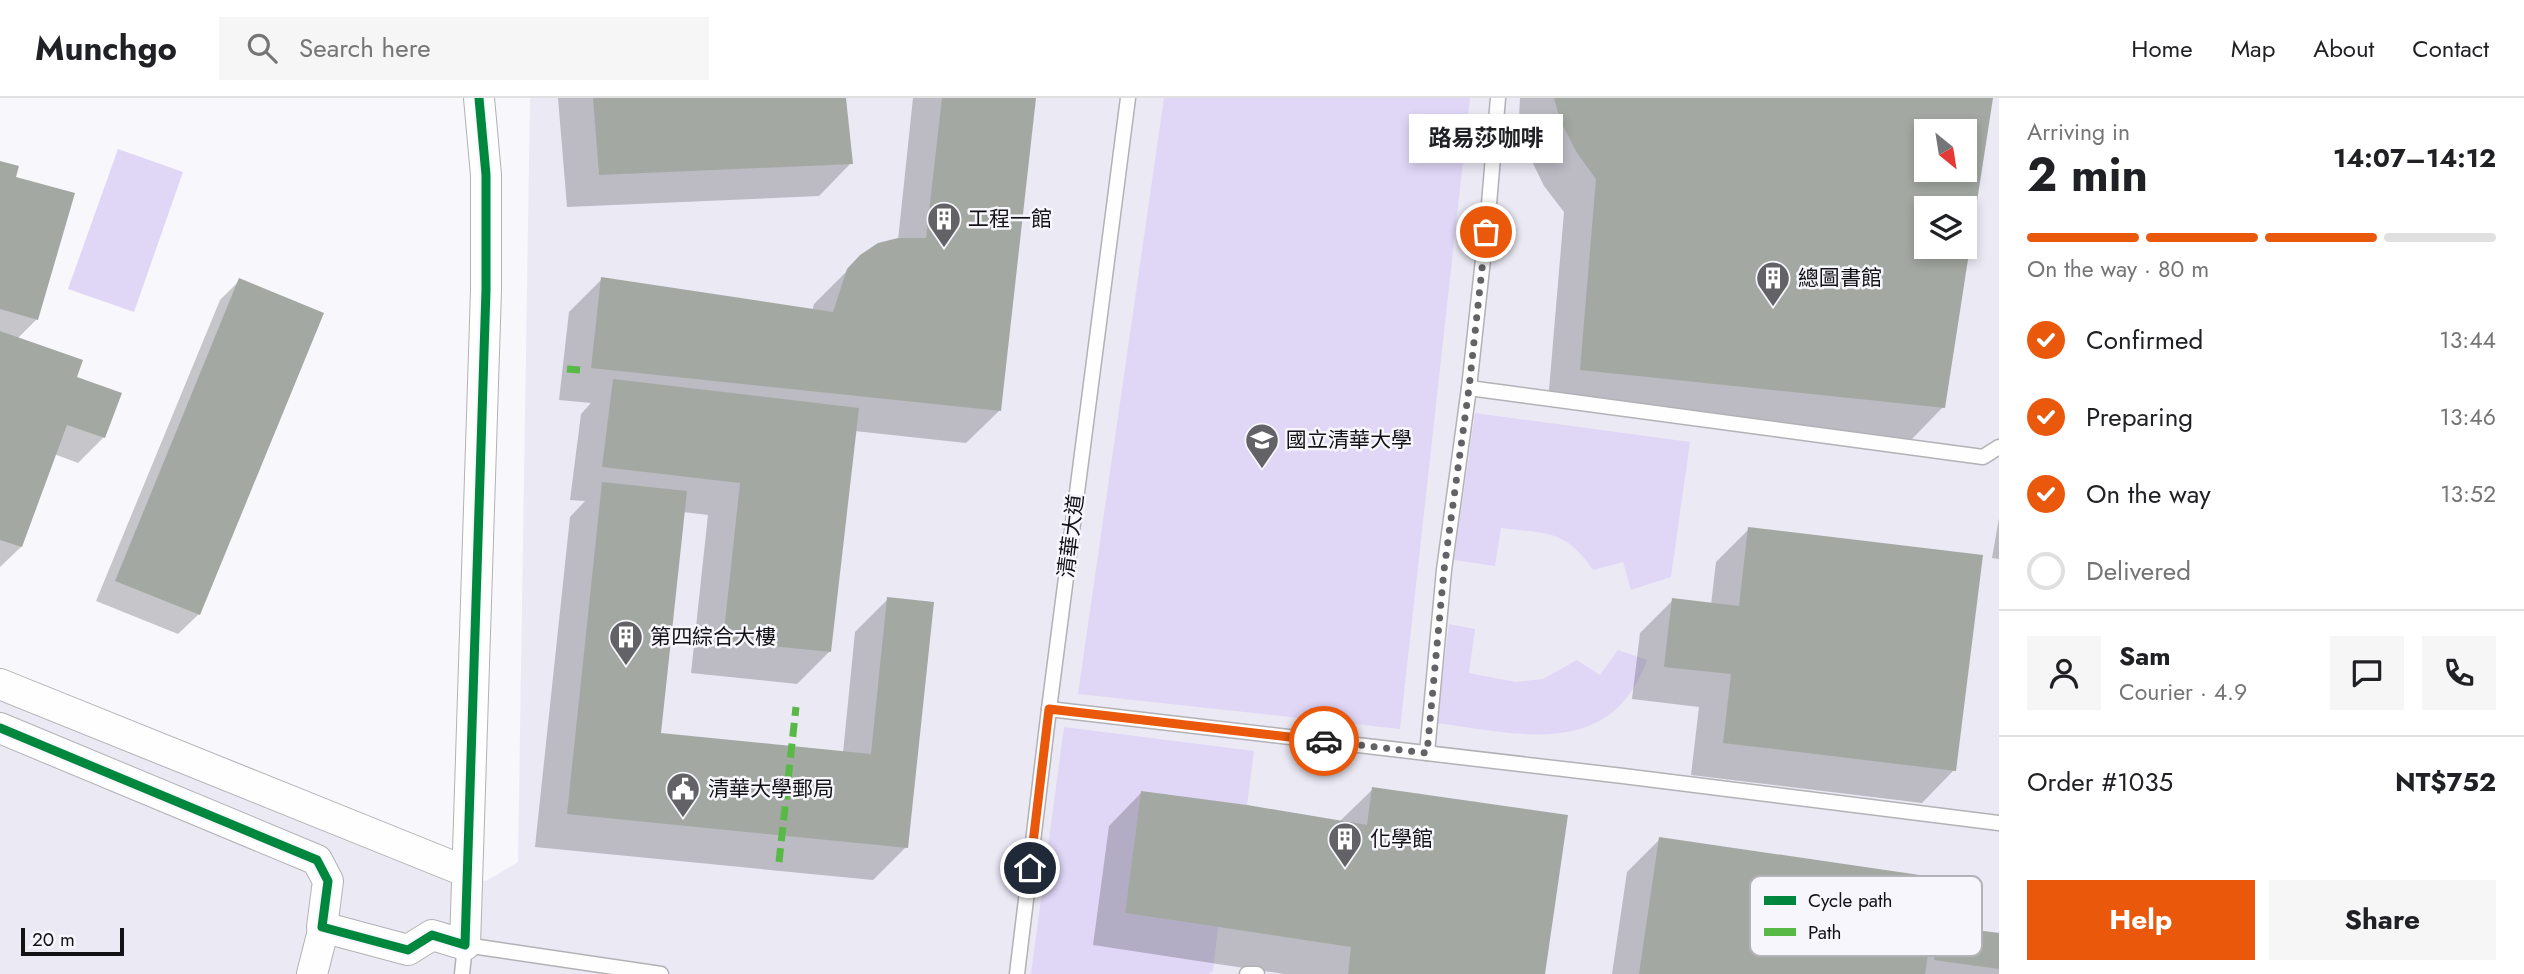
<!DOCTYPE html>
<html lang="en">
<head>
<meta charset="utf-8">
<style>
  body { margin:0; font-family:Jost,"Noto Sans TC",sans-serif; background:#f6f6f6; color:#202124; height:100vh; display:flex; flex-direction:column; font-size:26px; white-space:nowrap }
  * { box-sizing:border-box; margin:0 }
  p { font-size:23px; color:#757577 }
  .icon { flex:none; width:38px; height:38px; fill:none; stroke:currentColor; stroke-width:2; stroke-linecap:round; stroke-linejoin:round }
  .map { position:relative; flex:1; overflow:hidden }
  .side { display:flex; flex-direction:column; background:#fff; width:525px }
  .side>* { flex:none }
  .needle { width:46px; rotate:150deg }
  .controls { position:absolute; left:1914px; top:21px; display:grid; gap:14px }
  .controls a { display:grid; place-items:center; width:63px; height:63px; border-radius:0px; background:#fff; box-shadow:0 4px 10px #0003; font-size:35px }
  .scale { position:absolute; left:21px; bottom:18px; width:103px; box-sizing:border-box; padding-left:7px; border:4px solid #131216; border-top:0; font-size:19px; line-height:24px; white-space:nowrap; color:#131216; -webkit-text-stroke:5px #f7f6fd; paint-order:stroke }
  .pin { position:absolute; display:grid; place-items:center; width:60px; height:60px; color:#fff; margin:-30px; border:4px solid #fff; border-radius:50%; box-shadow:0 2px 7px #0007 }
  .courier { position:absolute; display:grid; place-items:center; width:70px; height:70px; margin:-35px; border:5px solid #ea580c; border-radius:50%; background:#fff; color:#222; box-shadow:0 2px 9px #0007 }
  .bubble { position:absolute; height:49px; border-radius:0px; background:#fff; box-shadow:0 4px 10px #0003; font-size:23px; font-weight:700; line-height:49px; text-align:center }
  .overview em { font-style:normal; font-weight:700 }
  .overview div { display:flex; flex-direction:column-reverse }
  .overview { display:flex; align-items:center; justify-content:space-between; height:119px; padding:0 28px }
  h1 { font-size:46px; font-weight:700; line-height:52px }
  .bar { display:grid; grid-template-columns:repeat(4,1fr); gap:10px 7px; align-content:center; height:84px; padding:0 28px }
  .bar i { height:9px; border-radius:5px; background:#e0e0e0 }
  .bar .selected { background:#ea580c }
  .bar p { grid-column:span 4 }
  .line { display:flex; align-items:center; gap:18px; padding:0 28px; border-top:2px solid #e0e0e0 }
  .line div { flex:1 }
  .round { display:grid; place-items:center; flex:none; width:74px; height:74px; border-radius:0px; background:#f6f6f6 }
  ol { padding:0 28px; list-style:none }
  li { display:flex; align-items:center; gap:21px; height:77px }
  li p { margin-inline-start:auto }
  li .icon { padding:7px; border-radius:50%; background:#ea580c; color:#fff; stroke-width:4 }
  li:last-child { color:#757577 }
  li i { width:38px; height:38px; border:4px solid #e0e0e0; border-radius:50% }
  .primary-button { display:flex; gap:14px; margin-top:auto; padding:14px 28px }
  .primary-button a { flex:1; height:80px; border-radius:0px; background:#ea580c; color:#fff; font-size:28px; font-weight:700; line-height:80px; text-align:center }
  .primary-button a+a { background:#f6f6f6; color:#202124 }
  header { display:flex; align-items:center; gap:42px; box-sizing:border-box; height:98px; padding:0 35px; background:#fff; border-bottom:2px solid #e0e0e0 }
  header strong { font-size:33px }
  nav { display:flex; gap:38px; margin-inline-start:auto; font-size:24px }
  .search { width:490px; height:63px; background:#f6f6f6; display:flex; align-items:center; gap:18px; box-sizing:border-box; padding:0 24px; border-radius:0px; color:#757577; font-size:26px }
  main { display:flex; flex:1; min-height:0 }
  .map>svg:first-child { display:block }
  .built { fill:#ebe9f4; fill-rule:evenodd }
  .green { fill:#e0d7f7 }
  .shadow { fill:#0003; fill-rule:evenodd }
  .building { fill:#a3a9a2; fill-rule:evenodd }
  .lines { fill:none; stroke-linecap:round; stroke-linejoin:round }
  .service-casing { stroke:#b2b1b5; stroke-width:17 }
  .minor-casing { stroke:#b2b1b5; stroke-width:32 }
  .service { stroke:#fefeff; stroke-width:14 }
  .minor { stroke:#fefeff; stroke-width:30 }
  .quiet { stroke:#58b947; stroke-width:7; stroke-dasharray:14 7; stroke-linecap:butt }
  .cycleway-casing { stroke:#f7f6fd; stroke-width:13 }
  .cycleway { stroke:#00873e; stroke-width:9 }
  .done { stroke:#636266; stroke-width:7; stroke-dasharray:0 12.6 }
  .route { stroke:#ea580c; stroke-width:9 }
  .labels { text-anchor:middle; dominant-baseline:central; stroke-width:5; stroke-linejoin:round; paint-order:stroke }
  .poi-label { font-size:21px; fill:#131216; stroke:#f7f6fd; text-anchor:start }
  .street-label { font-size:21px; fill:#131216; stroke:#f7f6fd }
  .key { fill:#f7f6fd; stroke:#b3b2b8; stroke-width:2 }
  .key-label { font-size:19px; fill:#131216 }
</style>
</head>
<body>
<header>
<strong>Munchgo</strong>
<div class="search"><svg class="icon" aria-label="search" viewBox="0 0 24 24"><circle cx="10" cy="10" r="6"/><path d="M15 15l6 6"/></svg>Search here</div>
<nav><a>Home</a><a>Map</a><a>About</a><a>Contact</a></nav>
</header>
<main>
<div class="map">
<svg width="1999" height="876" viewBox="0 0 1999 876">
  <rect width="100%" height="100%" fill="#f8f7fc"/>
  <!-- built -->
  <path class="built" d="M530,0h1469v876h-1999v-280l467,184 19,3 32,-19zM1927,33h38v39h-38zM1927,110h38v39h-38z"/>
  <!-- green -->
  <g class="green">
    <path d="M1164,0h306l-70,631 -322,-35z"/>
    <path d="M118,51l65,23 -49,140 -66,-23z"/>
    <path d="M1475,315l215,29 -19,135 -40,13 -8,-28 -30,8c-28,-41 -46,-36 -92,-42l-6,38 -41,-6z"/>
    <path d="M1449,526l26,5 -6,44 47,9 27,-3 34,-19 23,15 18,-25 29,10c-36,100 -127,74 -210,63z"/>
    <path d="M1064,629l190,24 -7,54 -106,-13 -16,121 93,14 -5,44 -5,3h-177z"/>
  </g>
  <!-- shadow -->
  <g class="shadow">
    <path d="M558,0h286l7,65 -32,33 -252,11z"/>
    <path d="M913,0h121l-35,313 -33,32 -111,-12 -25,220 -33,33 -106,-11 17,-158 -25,-3 -24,222 184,19 12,-121 33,-33 18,248 -33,33 -338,-33 35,-330 15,-16 -15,-1 11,-86 10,-11 -32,-3 10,-88 33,-33 210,32 2,-7 47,-47 37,-17z"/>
    <path d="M1520,0h471l-48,309 -32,33 -363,-38 16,-190 -20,-26 -16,-33 -9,-36zM1927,33h38v39h-38zM1927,110h38v39h-38z"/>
    <path d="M0,64l14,16 23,141 -20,20 58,39 29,59 -26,26 -24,-9 -33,93 -21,20z"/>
    <path d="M240,182l-41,334 -21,20 -82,-33 124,-301z"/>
    <path d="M1999,420v41l-7,-1z"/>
    <path d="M1749,431l205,241 -32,33 -231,-28 8,-68 -67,-8 8,-66 33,-33 38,5 5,-43z"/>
    <path d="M1373,691l170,185h-259l-191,-29 16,-119 32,-33 198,29z"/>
    <path d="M1660,741l269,99 11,-11 59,8v39h-387l15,-102z"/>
  </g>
  <!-- building -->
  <g class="building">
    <path d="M593,0h253l7,66 -254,11z"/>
    <path d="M942,0h94l-35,313 -410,-43 10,-91 232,35 14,-43 13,-14 18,-12 20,-5h28z"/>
    <path d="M1554,0h439l-48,310 -365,-38 16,-191 -19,-26 -17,-33zM1927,33h38v39h-38zM1927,110h38v39h-38z"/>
    <path d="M0,63l19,5 -3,11 59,16 -37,127 -38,-11z"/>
    <path d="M239,180l85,35 -124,302 -85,-34z"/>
    <path d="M0,233l83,29 -6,17 45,16 -17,45 -38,-13 -45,122 -22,-7z"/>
    <path d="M613,281l246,29 -28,244 -108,-11 17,-158 -138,-16z"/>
    <path d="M602,384l85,9 -26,242 210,21 16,-157 47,5 -26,246 -341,-34z"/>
    <path d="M1748,429l235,28 -27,216 -233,-28 8,-69 -67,-7 4,-35 4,-34 67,8z"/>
    <path d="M1372,689l196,28 -23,159h-197l3,-27 -226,-34 16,-122 106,14 120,20z"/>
    <path d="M1659,739l281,41 -15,96h-286z"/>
    <path d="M1939,827l60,8v36l-65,-9z"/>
  </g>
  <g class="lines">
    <!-- service casing -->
    <g class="service-casing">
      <g id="service">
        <path d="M1469,290l20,-184 9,-106"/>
        <path d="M1049,611l574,67 376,47"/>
        <path d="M1427,655l17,-183 25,-182 514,69 16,-10"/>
        <path d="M462,876l3,-29 196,29"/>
        <path d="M1017,876l32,-265 79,-611"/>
        <path d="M1247,876h10"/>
      </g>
    </g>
    <!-- minor casing -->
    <g class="minor-casing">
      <g id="minor">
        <path d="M0,586l467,188"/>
        <path d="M0,630l317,132 11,21 -6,46 86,23 24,-15 33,10 21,-655v-115l-7,-77"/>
        <path d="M312,876l12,-47"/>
      </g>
    </g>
    <!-- service -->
    <use href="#service" class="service"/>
    <!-- minor -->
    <use href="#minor" class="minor"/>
    <!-- quiet -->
    <g class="quiet">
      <path d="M567,271l13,1"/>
      <path d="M779,764l17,-155"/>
    </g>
    <!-- cycleway casing -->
    <g class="cycleway-casing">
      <path id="cycleway" d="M0,630l317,132 11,21 -6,46 86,23 24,-15 33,10 21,-655v-115l-7,-77"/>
    </g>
    <!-- cycleway -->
    <use href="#cycleway" class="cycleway"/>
  </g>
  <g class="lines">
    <!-- done -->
    <path class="done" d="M1324,643l103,12 17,-183 25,-182 17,-156"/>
    <!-- route -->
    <path class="route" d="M1030,770l19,-159 275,32"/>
  </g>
  <!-- icons -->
  <defs>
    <g id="building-pin" transform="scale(1.75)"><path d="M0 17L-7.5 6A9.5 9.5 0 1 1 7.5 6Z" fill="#636266" stroke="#f7f6fd"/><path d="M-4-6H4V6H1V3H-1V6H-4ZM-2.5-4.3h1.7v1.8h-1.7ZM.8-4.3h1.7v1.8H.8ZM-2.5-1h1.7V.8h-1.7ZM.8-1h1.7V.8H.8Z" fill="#fff"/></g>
    <g id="university-pin" transform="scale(1.75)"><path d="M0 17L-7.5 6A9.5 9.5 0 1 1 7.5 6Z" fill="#636266" stroke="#f7f6fd"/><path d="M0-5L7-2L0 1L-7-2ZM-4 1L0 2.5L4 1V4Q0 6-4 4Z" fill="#fff"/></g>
    <g id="civic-pin" transform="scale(1.75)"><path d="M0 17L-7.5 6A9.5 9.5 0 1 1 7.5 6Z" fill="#636266" stroke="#f7f6fd"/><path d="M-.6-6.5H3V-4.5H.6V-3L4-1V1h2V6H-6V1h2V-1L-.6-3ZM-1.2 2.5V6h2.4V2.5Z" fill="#fff"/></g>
  </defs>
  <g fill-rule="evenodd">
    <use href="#building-pin" x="944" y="121"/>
    <use href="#building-pin" x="1773" y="180"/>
    <use href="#university-pin" x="1262" y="342"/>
    <use href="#building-pin" x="626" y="539"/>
    <use href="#civic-pin" x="683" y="691"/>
    <use href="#building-pin" x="1345" y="741"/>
  </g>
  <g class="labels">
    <!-- poi labels -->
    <g class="poi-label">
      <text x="968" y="121">工程一館</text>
      <text x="1798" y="180">總圖書館</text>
      <text x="1286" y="342">國立清華大學</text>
      <text x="650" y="539">第四綜合大樓</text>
      <text x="708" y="691">清華大學郵局</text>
      <text x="1370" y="741">化學館</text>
    </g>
    <!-- street labels -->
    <g class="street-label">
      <text transform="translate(1071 438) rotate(-83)">清華大道</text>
    </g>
  </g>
  <!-- legend -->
  <rect x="1750" y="778" width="232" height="80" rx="10" class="key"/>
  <rect x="1764" y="798" width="32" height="9" fill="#00873e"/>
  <rect x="1764" y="830" width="32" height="8" fill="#58b947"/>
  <g class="key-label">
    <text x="1808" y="809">Cycle path</text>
    <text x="1808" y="841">Path</text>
  </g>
</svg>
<div class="controls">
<a><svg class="needle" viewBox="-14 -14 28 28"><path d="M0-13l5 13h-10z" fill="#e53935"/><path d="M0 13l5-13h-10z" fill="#757577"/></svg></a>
<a><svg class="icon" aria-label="layers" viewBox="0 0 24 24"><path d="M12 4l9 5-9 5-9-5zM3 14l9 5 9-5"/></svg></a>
</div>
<div class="scale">20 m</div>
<div class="pin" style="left:1486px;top:134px;background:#ea580c"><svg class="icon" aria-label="bag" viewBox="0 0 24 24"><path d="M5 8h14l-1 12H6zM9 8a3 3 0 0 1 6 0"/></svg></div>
<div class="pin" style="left:1030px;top:770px;background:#1f2937"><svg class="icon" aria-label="home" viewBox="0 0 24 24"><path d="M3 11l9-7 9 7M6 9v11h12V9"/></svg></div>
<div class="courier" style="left:1324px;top:643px"><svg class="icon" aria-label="car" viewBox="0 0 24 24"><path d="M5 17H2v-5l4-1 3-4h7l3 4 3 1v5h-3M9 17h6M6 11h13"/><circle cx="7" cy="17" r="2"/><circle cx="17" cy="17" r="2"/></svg></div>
<div class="bubble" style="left:1409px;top:16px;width:154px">路易莎咖啡</div>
</div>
<section class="side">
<div class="overview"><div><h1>2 min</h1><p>Arriving in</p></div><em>14:07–14:12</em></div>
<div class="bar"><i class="selected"></i><i class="selected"></i><i class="selected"></i><i></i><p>On the way · 80 m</p></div>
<ol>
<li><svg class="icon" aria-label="check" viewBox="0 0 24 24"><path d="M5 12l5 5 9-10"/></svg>Confirmed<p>13:44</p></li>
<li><svg class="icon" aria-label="check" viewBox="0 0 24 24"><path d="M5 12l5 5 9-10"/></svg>Preparing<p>13:46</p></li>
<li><svg class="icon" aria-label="check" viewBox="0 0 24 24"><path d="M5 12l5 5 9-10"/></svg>On the way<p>13:52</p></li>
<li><i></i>Delivered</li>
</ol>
<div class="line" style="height:126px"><a class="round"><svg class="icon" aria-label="person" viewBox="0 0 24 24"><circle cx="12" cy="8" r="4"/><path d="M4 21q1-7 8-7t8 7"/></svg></a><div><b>Sam</b><p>Courier · 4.9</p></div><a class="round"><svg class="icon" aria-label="chat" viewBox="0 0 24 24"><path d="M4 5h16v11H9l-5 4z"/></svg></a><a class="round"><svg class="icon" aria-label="phone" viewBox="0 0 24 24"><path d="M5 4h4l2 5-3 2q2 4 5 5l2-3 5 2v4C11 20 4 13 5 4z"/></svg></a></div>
<div class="line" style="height:91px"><div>Order #1035</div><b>NT$752</b></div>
<div class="primary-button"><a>Help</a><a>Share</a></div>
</section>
</main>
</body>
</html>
